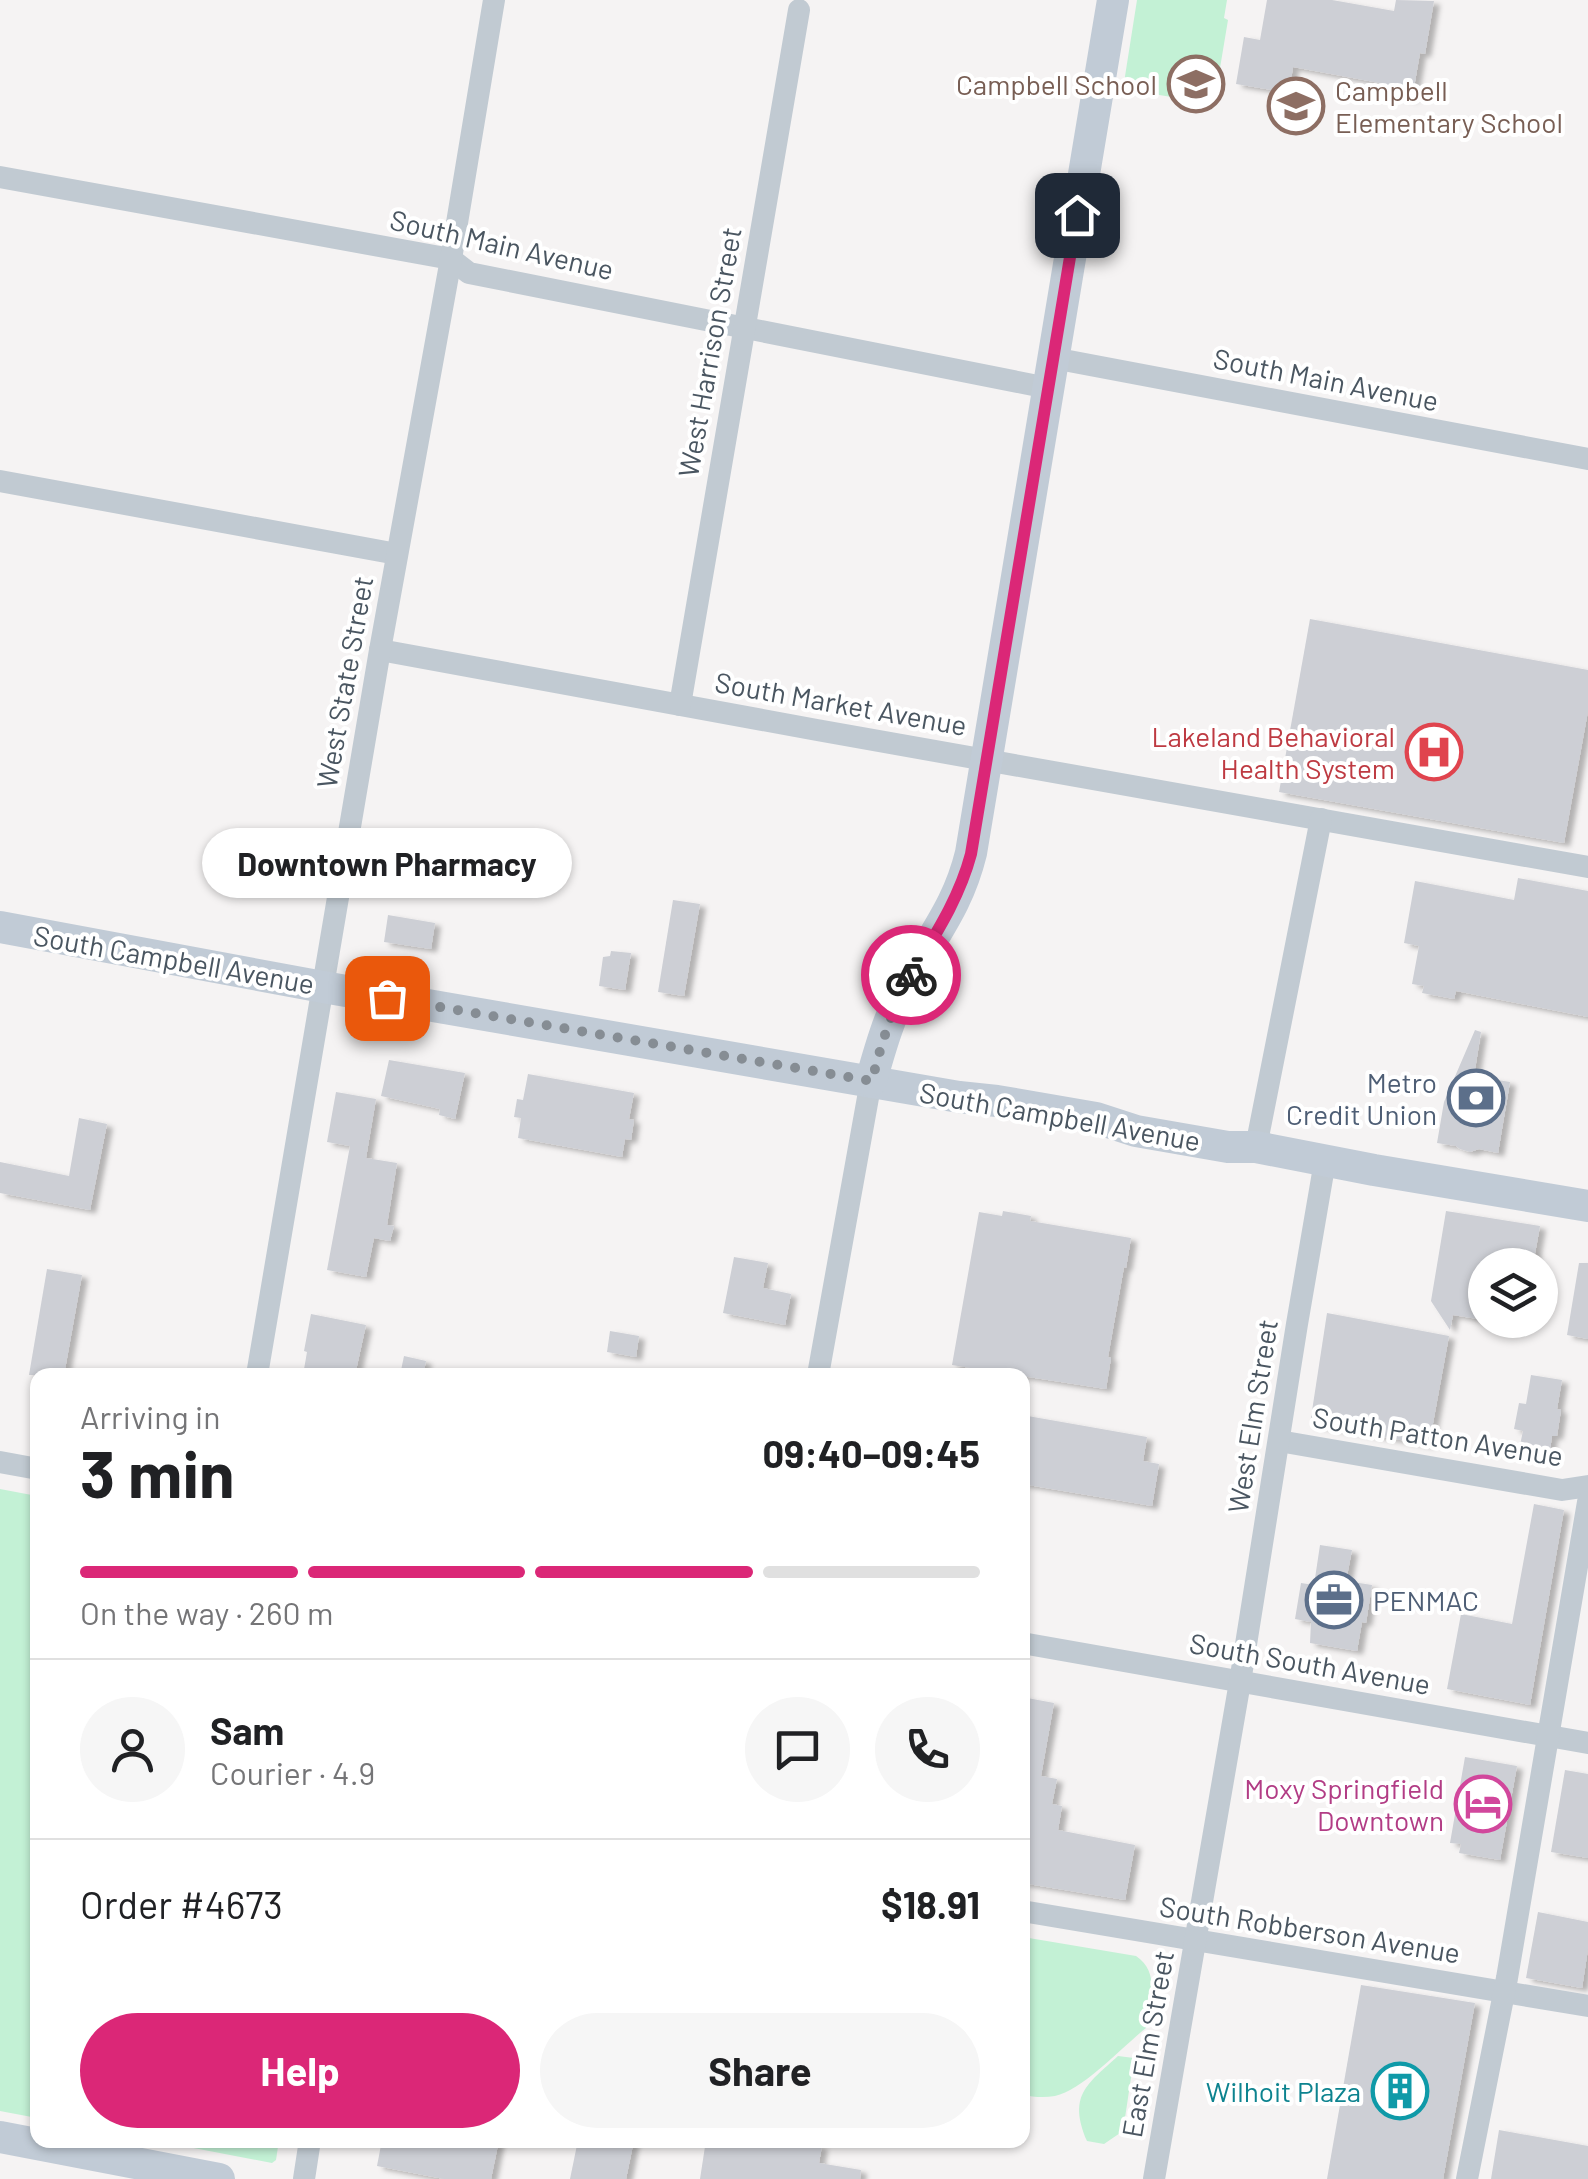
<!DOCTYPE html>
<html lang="en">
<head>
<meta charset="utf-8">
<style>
  body { margin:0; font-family:Barlow,sans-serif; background:#f6f6f6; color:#202124; height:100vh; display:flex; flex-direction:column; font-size:38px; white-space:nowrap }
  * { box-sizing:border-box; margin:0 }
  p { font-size:32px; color:#757577 }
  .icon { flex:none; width:55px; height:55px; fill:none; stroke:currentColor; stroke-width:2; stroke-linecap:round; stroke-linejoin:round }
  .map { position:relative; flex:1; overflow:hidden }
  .sheet { position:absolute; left:30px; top:1368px; width:1000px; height:780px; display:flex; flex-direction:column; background:#fff; border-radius:20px; box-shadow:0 2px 8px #0004 }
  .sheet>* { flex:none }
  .buttons { position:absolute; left:1468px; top:1248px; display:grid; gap:20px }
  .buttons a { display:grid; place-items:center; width:90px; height:90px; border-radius:50%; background:#fff; box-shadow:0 2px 8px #0004; font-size:50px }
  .pin { position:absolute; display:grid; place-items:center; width:85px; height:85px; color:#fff; margin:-42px; border-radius:20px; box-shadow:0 5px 15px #0006 }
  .courier { position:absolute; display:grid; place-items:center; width:100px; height:100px; margin:-50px; border:8px solid #db2777; border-radius:50%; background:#fff; color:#222; box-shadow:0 2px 12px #0007 }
  .bubble { position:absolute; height:70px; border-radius:35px; background:#fff; box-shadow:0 2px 8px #0004; font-size:32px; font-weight:700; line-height:70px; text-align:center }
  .overview em { font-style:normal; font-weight:700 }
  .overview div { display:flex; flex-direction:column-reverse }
  .overview { display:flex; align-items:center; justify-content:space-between; height:170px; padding:0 50px }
  h1 { font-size:65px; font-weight:700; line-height:75px }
  .bar { display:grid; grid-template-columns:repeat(4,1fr); gap:15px 10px; align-content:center; height:120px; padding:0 50px }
  .bar i { height:12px; border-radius:8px; background:#e0e0e0 }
  .bar .current { background:#db2777 }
  .bar p { grid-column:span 4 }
  .line { display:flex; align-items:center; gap:25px; padding:0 50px; border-top:2px solid #e0e0e0 }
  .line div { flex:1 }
  .round { display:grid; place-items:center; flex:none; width:105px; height:105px; border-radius:52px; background:#f6f6f6 }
  .primary-button { display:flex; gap:20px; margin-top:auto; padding:20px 50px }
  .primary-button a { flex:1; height:115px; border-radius:60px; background:#db2777; color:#fff; font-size:40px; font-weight:700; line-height:115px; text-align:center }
  .primary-button a+a { background:#f6f6f6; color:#202124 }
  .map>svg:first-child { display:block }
  .green { fill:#c3f1d5 }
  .building { fill:#cdcfd5; filter:url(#shadow) }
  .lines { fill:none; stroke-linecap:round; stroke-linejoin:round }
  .street { stroke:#c1cad2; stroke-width:22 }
  .secondary { stroke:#c1cbd6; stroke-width:32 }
  .done { stroke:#868d94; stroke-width:10; stroke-dasharray:0 18 }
  .route { stroke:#db2777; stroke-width:12 }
  .labels { text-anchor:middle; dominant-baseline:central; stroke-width:8; stroke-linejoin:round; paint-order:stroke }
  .education-label { font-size:28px; fill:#785e54; stroke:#fff; text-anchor:end }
  .street-label { font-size:28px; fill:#4a5661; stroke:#fff }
  .health-label { font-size:28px; fill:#be3a42; stroke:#fff; text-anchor:end }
  .service-label { font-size:28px; fill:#4e5e75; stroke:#fff; text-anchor:end }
  .hotel-label { font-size:28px; fill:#b23c85; stroke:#fff; text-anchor:end }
  .culture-label { font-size:28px; fill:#0d838f; stroke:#fff; text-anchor:end }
</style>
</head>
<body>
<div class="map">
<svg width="1588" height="2179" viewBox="0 0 1588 2179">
  <defs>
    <filter id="shadow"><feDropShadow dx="6" dy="3.5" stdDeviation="2.5" flood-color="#0004"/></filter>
  </defs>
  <rect width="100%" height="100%" fill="#f5f3f3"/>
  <!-- green -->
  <g class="green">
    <path d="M1137,0h90l-3,18 4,2 -14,84 -91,-15z"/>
    <path d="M0,1489l37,7v622l-37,-7z"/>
    <path d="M1023,1937l113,19c25,17 14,46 10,72 -24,19 -63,62 -91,68 -11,2 -22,1 -32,-1z"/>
    <path d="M1118,2056l16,2 -11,73 -19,13 -17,-3c-19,-45 -1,-56 31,-85z"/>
    <path d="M152,2140h127l-3,20 -4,3z"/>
  </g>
  <!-- building -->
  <g class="building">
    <path d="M1267,0h65l62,11 2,-11 38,1 -9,53 -5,-1 -8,46 -34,-7 2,-9 -87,-16 -4,26 -53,-9 8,-47 16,3z"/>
    <path d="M1310,619l278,51v41l-24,132 -285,-51z"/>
    <path d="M1518,878l70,13v126l-132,-26 -2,8 -32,-6 2,-7 -12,-2 7,-38 -15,-3 11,-62 99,19z"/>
    <path d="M673,900l27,4 -16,92 -26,-4z"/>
    <path d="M388,915l47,8 -4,26 -47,-7z"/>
    <path d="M611,951l20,2 -6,37 -26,-4 4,-29 7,-1z"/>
    <path d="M1475,1030l6,2 -7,44 36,6 -12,71 -19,-4 -9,3 -10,-3 -4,-3 -19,-3 7,-41z"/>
    <path d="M389,1060l76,13 -10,46 -16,-4 1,-6 -59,-13z"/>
    <path d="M528,1074l106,19 -5,26 5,1 -3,20 -6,-1 -3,18 -104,-19 3,-20 -7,-1 3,-18 6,1z"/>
    <path d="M336,1092l40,7 -10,59 31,5 -10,62 7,1 -4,15 -16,-3 -8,39 -39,-7 23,-124 -23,-4z"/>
    <path d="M79,1118l28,6 -17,86 -90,-17v-31l69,14z"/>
    <path d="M1003,1211l28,5 -1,5 101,17 -5,30 -2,-1 -16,90 3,1 -5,31 -154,-24 27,-153 23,4z"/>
    <path d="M1446,1211l94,15 -7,39h-48l-1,55 -31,-5 -3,15 -19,-29z"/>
    <path d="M734,1257l34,6 -5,25 28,6 -6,31 -62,-12z"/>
    <path d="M1579,1263h9v76l-21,-4z"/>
    <path d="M47,1269l35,6 -18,100h-35z"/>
    <path d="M1327,1313l122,23 -20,109 -119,-21z"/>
    <path d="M311,1314l55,11 -11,50h-52l4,-23 -3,-1z"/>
    <path d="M610,1331l29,5 -3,21 -29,-5z"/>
    <path d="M404,1356l22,5 -3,14h-23z"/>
    <path d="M1531,1375l31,5 -5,29 4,1 -4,26h-5l-2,14 -30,-5 3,-14 -9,-2 5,-26 7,1z"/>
    <path d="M1022,1415l125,22 -4,24 16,3 -7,42 -130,-22z"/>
    <path d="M1534,1504l30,6 -34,195 -83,-16 14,-75 51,10z"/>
    <path d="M1320,1545l32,5 -6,31 26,4 -6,38 -4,-1 -5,29 -47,-8 1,-21 -16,-3 6,-36 13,2z"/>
    <path d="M1022,1697l32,6 -13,73 16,3 -5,25 10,2 -4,24 77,15 -10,55 -103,-17z"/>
    <path d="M1465,1757l52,9 -17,94 -41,-7 2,-9 -11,-1z"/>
    <path d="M1565,1770l23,4v84l-37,-6z"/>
    <path d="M1538,1912l50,10v27l-6,39 -56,-10z"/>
    <path d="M1361,1985l114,18 -32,176h-116z"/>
    <path d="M1499,2130l89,16v33h-97z"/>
    <path d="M382,2140h117l-8,39h-47l-67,-13z"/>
    <path d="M578,2140h56l-8,39h-56z"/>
    <path d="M706,2140h83l33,6 -3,17 42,7 -1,9h-160z"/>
  </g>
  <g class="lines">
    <!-- street -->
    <g class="street">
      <path d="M0,177l451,82 18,14 579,115"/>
      <path d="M1053,358l535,101"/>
      <path d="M0,481l397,73"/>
      <path d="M380,650l437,80 771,137"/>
      <path d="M680,705l119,-695"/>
      <path d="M1256,1147l65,-328"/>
      <path d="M257,1375l123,-725 71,-391 43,-259"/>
      <path d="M818,1375l53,-294"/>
      <path d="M1279,1441l283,49 26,-4"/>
      <path d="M0,1462l38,7"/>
      <path d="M1022,1643l566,100"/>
      <path d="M1022,1911l566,95"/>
      <path d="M304,2179l6,-39"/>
      <path d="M1154,2179l86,-497 57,-358 28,-163"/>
      <path d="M1467,2179l40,-201 81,-476"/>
    </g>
    <!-- secondary -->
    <g class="secondary">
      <path d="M0,927l323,60 636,110 38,4 99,17 40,13 92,16h28l118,23 214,36"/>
      <path d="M871,1081c10,-36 20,-70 38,-102 25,-46 49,-73 62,-126l142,-853"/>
      <path d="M0,2137l219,42"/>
    </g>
  </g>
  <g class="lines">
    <!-- done -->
    <path class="done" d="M387,998l485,83c9,-37 20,-72 39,-106"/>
    <!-- route -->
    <path class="route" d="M911,975c24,-40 48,-76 60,-121l106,-639"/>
  </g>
  <!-- icons -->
  <defs>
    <g id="school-ring" transform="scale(2.875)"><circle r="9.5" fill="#fff" stroke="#8d6e63" stroke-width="1.5"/><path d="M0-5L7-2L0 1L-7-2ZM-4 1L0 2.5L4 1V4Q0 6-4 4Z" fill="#8d6e63"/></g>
    <g id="hospital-ring" transform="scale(2.875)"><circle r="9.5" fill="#fff" stroke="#e0444e" stroke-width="1.5"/><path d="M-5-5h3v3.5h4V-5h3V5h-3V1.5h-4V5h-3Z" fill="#e0444e"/></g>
    <g id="bank-ring" transform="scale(2.875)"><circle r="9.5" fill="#fff" stroke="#5c6f8a" stroke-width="1.5"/><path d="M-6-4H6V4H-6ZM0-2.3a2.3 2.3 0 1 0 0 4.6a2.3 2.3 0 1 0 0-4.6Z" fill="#5c6f8a"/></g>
    <g id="office-ring" transform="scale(2.875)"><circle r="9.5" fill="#fff" stroke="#5c6f8a" stroke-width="1.5"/><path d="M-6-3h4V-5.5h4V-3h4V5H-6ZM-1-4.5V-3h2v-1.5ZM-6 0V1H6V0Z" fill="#5c6f8a"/></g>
    <g id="hotel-ring" transform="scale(2.875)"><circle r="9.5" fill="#fff" stroke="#d1479c" stroke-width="1.5"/><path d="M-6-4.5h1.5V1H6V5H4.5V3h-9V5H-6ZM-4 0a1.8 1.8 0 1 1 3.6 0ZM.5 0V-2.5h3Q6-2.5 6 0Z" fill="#d1479c"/></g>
    <g id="building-ring" transform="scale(2.875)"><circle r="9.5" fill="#fff" stroke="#0f9aa8" stroke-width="1.5"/><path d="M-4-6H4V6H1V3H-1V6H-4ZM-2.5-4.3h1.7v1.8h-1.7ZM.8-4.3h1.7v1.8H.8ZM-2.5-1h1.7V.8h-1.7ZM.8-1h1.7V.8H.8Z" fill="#0f9aa8"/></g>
  </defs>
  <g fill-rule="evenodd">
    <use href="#school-ring" x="1196" y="84"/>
    <use href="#school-ring" x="1296" y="106"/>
    <use href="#hospital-ring" x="1434" y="752"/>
    <use href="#bank-ring" x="1476" y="1098"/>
    <use href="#office-ring" x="1334" y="1600"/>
    <use href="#hotel-ring" x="1483" y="1804"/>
    <use href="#building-ring" x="1400" y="2091"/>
  </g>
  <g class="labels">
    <!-- education labels -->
    <g class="education-label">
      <text x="1157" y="84">Campbell School</text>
      <text x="1335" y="90" text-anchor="start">Campbell<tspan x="1335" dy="32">Elementary School</tspan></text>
    </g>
    <!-- street labels -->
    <g class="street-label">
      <text transform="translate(502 244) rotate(13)">South Main Avenue</text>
      <text transform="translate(709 352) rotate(-80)">West Harrison Street</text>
      <text transform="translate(1326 379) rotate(11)">South Main Avenue</text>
      <text transform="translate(344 682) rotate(-80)">West State Street</text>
      <text transform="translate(841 703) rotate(10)">South Market Avenue</text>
      <text transform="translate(174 959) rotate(10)">South Campbell Avenue</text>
      <text transform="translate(1060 1116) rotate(10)">South Campbell Avenue</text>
      <text transform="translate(1252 1416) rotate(-81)">West Elm Street</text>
      <text transform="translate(1438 1436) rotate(9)">South Patton Avenue</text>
      <text transform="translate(1310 1663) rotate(10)">South South Avenue</text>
      <text transform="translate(1310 1929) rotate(9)">South Robberson Avenue</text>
      <text transform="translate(1147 2044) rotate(-80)">East Elm Street</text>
    </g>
    <!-- health labels -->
    <g class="health-label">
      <text x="1395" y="736">Lakeland Behavioral<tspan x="1395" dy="32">Health System</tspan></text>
    </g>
    <!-- service labels -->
    <g class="service-label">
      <text x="1437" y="1082">Metro<tspan x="1437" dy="32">Credit Union</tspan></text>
      <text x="1373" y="1600" text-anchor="start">PENMAC</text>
    </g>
    <!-- hotel labels -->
    <g class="hotel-label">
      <text x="1444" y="1788">Moxy Springfield<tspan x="1444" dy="32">Downtown</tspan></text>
    </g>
    <!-- culture labels -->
    <g class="culture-label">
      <text x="1361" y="2091">Wilhoit Plaza</text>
    </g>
  </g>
</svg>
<div class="buttons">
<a><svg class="icon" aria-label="layers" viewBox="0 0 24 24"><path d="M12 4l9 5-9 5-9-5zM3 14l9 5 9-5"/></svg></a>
</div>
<div class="pin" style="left:387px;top:998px;background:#ea580c"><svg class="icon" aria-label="bag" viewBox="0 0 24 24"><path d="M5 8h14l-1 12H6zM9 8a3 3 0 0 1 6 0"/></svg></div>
<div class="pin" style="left:1077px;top:215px;background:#1f2937"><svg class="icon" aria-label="home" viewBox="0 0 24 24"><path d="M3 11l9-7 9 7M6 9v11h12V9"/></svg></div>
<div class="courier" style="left:911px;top:975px"><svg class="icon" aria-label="bike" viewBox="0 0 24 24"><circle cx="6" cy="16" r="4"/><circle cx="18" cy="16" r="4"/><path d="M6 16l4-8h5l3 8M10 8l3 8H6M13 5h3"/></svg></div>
<div class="bubble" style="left:202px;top:828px;width:370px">Downtown Pharmacy</div>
<section class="sheet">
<div class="overview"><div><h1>3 min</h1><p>Arriving in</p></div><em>09:40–09:45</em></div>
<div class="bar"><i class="current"></i><i class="current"></i><i class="current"></i><i></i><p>On the way · 260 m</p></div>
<div class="line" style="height:180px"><a class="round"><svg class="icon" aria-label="person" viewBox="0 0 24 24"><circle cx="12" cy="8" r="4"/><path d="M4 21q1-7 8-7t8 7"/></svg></a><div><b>Sam</b><p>Courier · 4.9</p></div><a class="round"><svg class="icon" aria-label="chat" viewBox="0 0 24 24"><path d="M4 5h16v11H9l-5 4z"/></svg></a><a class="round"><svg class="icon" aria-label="phone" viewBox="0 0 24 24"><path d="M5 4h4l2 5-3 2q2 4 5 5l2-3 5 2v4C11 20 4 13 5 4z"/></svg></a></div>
<div class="line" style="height:130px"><div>Order #4673</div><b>$18.91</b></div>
<div class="primary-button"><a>Help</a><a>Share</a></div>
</section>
</div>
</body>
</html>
